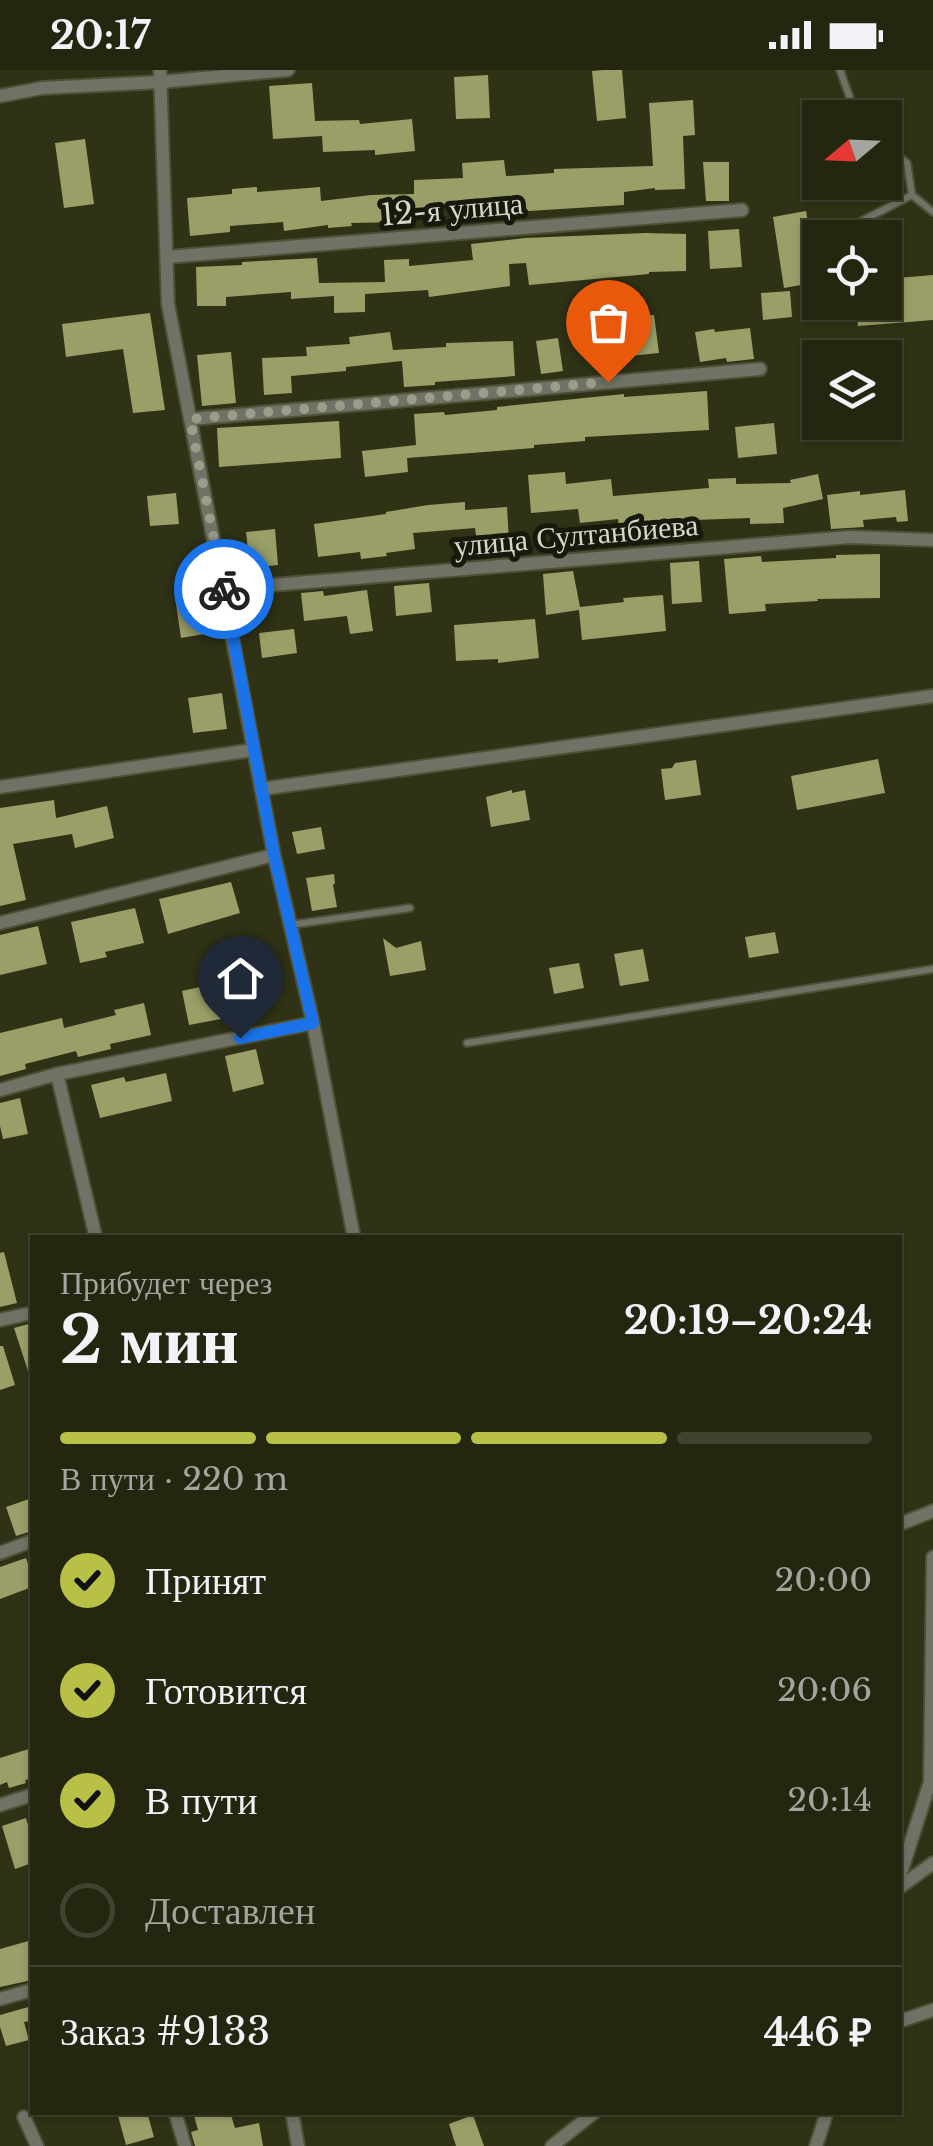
<!DOCTYPE html>
<html lang="ru">
<head>
<meta charset="utf-8">
<style>
  body { margin:0; font-family:"Libre Baskerville",serif; background:#30321e; color:#f1f3f6; height:100vh; display:flex; flex-direction:column; font-size:38px; white-space:nowrap }
  * { box-sizing:border-box; margin:0 }
  p { font-size:32px; color:#a3a59f }
  .icon { flex:none; width:55px; height:55px; fill:none; stroke:currentColor; stroke-width:2; stroke-linecap:round; stroke-linejoin:round }
  .map { position:relative; flex:1; overflow:hidden }
  .sheet { position:absolute; left:30px; top:1165px; width:872px; height:880px; display:flex; flex-direction:column; background:#242610; border-radius:0px; box-shadow:0 2px 8px #0004,0 0 0 2px #414330 }
  .sheet>* { flex:none }
  .needle { width:65px; rotate:251deg }
  .buttons { position:absolute; left:802px; top:30px; display:grid; gap:20px }
  .buttons a { display:grid; place-items:center; width:100px; height:100px; border-radius:0px; background:#242610; box-shadow:0 2px 8px #0004,0 0 0 2px #414330; font-size:50px }
  .pin { position:absolute; display:grid; place-items:center; width:85px; height:85px; color:#fff; margin:-102px -42px; border-radius:50% 50% 50% 0; rotate:-45deg; box-shadow:0 0 10px #0007 }
  .pin .icon { rotate:45deg }
  .courier { position:absolute; display:grid; place-items:center; width:100px; height:100px; margin:-50px; border:8px solid #1a73e8; border-radius:50%; background:#fff; color:#222; box-shadow:0 2px 12px #0007 }
  .headline em { font-style:normal; font-weight:800 }
  .headline div { display:flex; flex-direction:column-reverse }
  .headline { display:flex; align-items:center; justify-content:space-between; height:170px; padding:0 30px }
  h1 { font-size:65px; font-weight:800; line-height:75px }
  .bar { display:grid; grid-template-columns:repeat(4,1fr); gap:15px 10px; align-content:center; height:120px; padding:0 30px }
  .bar i { height:12px; border-radius:8px; background:#414330 }
  .bar .current { background:#b8c146 }
  .bar p { grid-column:span 4 }
  .line { display:flex; align-items:center; gap:25px; padding:0 30px; border-top:2px solid #414330 }
  .line div { flex:1 }
  ol { padding:0 30px; list-style:none }
  li { display:flex; align-items:center; gap:30px; height:110px }
  li p { margin-inline-start:auto }
  li .icon { padding:10px; border-radius:50%; background:#b8c146; color:#111; stroke-width:4 }
  li:last-child { color:#a3a59f }
  li i { width:55px; height:55px; border:5px solid #414330; border-radius:50% }
  .status { display:flex; justify-content:space-between; align-items:center; height:70px; padding:0 50px; background:#242610; direction:ltr }
  .status svg { height:28px; fill:currentColor }
  .map>svg:first-child { display:block }
  .building { fill:#9a9f68 }
  .lines { fill:none; stroke-linecap:round; stroke-linejoin:round }
  .lane-casing { stroke:#4e5036; stroke-width:10 }
  .street-casing { stroke:#4e5036; stroke-width:16 }
  .lane { stroke:#707265; stroke-width:6 }
  .street { stroke:#707265; stroke-width:12 }
  .done { stroke:#9b9d89; stroke-width:10; stroke-dasharray:0 18 }
  .route { stroke:#1a73e8; stroke-width:12 }
  .labels { text-anchor:middle; dominant-baseline:central; stroke-width:10; stroke-linejoin:round; paint-order:stroke }
  .street-label { font-size:30px; fill:#d5d7c7; stroke:#18190d }
</style>
</head>
<body>
<div class="status"><b>20:17</b><svg viewBox="0 0 49 12"><path d="M0 12V9h3v3zM5 12V6h3v6zM10 12V3h3v9zM15 12V0h3v12zM26 1h20v11H26zM47 4h2v5h-2z"/></svg></div>
<div class="map">
<svg width="933" height="2076" viewBox="0 0 933 2076">
  <rect width="100%" height="100%" fill="#303216"/>
  <!-- building -->
  <g class="building">
    <path d="M604,0h18l4,48 -29,3 -5,-50z"/>
    <path d="M488,5l2,43 -34,1 -2,-42z"/>
    <path d="M312,13l3,38 44,-1 1,4 52,-5 3,32 -40,4v-5l-52,2 -1,-16 -49,3 -4,-53z"/>
    <path d="M693,30l2,35 -12,1 2,53 -30,1v-2l-31,4v13l-111,7v-12l-56,4 1,5 -58,3v10l-49,1 1,3 -24,2v-3l-44,6 -1,-9 -53,4v6l-40,4 -3,-38 45,-4v-5l25,-2v5l63,-5 1,14 50,-6 43,-1v-14l49,-2 -1,-15 42,-3 2,16 48,-3v-4l99,-3 -4,-63z"/>
    <path d="M85,69l9,65 -30,4 -9,-65z"/>
    <path d="M703,92h26v39h-23z"/>
    <path d="M806,141l12,71 -34,6 -11,-71z"/>
    <path d="M739,159l3,38 -32,2 -2,-38z"/>
    <path d="M646,163l40,1v37l-37,1v2l-120,11 -3,-22 -17,1 1,22 -81,11 -1,-7 -63,4v18l-31,1v-17l-43,3v-7l-65,5v9h-29l-1,-39 46,-2v-3l75,-4 2,25 66,-1 -1,-22 25,-1v7l64,-6 -2,-16 54,-6z"/>
    <path d="M933,205v45l-75,6 -2,-24h29v-23z"/>
    <path d="M790,221l2,26 -29,3 -2,-27z"/>
    <path d="M150,243l15,97 -32,3 -10,-64 -57,8 -4,-33z"/>
    <path d="M654,245l5,38 -30,3 -1,-10 -41,4 -4,-30z"/>
    <path d="M750,258l4,31 -27,3 -1,-4 -26,4 -5,-30 19,-3 1,3z"/>
    <path d="M390,262l3,18 53,-3v-4l67,-2 2,35 -80,6v3l-31,2 -2,-26 -56,6v4l-55,5 1,17 -28,2 -2,-37 45,-2 -1,-9 44,-3 -1,-7z"/>
    <path d="M558,268l5,33 -22,3 -5,-33z"/>
    <path d="M231,282l5,51 -34,3 -5,-51z"/>
    <path d="M707,321l2,39 -124,7v4l-51,4v3l-127,10 1,14 -43,5 -3,-26 54,-6 -2,-31 30,-2 1,3 52,-5v-3l127,-13v3z"/>
    <path d="M339,351l2,37 -122,9 -2,-39z"/>
    <path d="M774,353l3,31 -39,4 -3,-31z"/>
    <path d="M565,402l1,12 45,-5 2,17 96,-8 -1,-9 28,-1v6l55,-1 -1,-3 28,-6 5,25 -40,9 1,15 -34,1v-6l-55,2 1,10 -29,2v-3l-47,5 -2,-15 -38,4 -2,-14 -47,4 -3,-38z"/>
    <path d="M905,420l3,31 -11,1 -1,-5 -33,3 1,7 -33,2 -4,-34 33,-4v4z"/>
    <path d="M176,423l3,31 -29,2 -3,-30z"/>
    <path d="M465,432v8l42,-3 2,34 -32,2 -2,-15 -62,5 2,16 -29,4 1,3 -26,3 -1,-7 -42,5 -4,-33 72,-10v-2l42,-7z"/>
    <path d="M275,459l3,36 -28,3 -4,-36z"/>
    <path d="M880,484v44l-63,1 1,2 -53,3 1,7 -37,3 -5,-55 37,-3 1,6 74,-4v-3z"/>
    <path d="M699,491l3,41 -30,2 -2,-41z"/>
    <path d="M573,501l7,36 44,-5 -1,-4 40,-3 3,36 -84,9 -3,-30 -33,5 -3,-41z"/>
    <path d="M429,513l3,29 -36,4 -2,-30z"/>
    <path d="M367,520l6,41 -23,3 -3,-18 -43,5 -3,-28 22,-2 1,5z"/>
    <path d="M204,523l6,40 -29,5 -6,-41z"/>
    <path d="M535,549l4,39 -41,5v-4l-42,2 -2,-36z"/>
    <path d="M294,559l3,24 -35,5 -3,-25z"/>
    <path d="M222,623l5,36 -34,4 -5,-35z"/>
    <path d="M878,689l7,34 -88,17 -6,-34z"/>
    <path d="M696,690l5,35 -36,5 -4,-31 11,-1 3,-5z"/>
    <path d="M512,720v3l13,-3 5,30 -39,7 -5,-30z"/>
    <path d="M54,730l2,18 51,-12 7,32 -39,10 -3,-14 -59,10 13,56 -26,6v-98z"/>
    <path d="M321,757l4,22 -28,5 -5,-22z"/>
    <path d="M334,804l1,9 -2,2 4,22 -25,4 -6,-33z"/>
    <path d="M231,812l9,31 -72,21 -9,-35z"/>
    <path d="M135,838l9,35 -39,9 2,5 -27,6 -9,-41z"/>
    <path d="M38,856l9,38 -47,11v-40z"/>
    <path d="M775,862l4,21 -30,5 -4,-21z"/>
    <path d="M383,868l13,10 25,-7 5,29 -36,6z"/>
    <path d="M643,879l6,32 -29,5 -6,-32z"/>
    <path d="M579,893l5,25 -30,6 -5,-26z"/>
    <path d="M213,914l8,35 -32,6 -7,-34z"/>
    <path d="M144,933l7,32 -41,9 1,5 -33,8 -2,-6 -51,13 1,5 -26,7v-43l62,-15 2,10 52,-13 -2,-5z"/>
    <path d="M256,979l8,35 -31,8 -8,-36z"/>
    <path d="M166,1003l6,28 -72,17 -9,-33 33,-8 2,5z"/>
    <path d="M20,1028l8,36 -25,5 -3,-13v-23z"/>
    <path d="M4,1182l13,51 -17,4v-54z"/>
    <path d="M32,1253v54h-2l-16,-49z"/>
    <path d="M0,1276h3l12,39 -15,5z"/>
    <path d="M32,1428v33l-16,5 -10,-29z"/>
    <path d="M26,1488l6,17v12l-32,12v-32z"/>
    <path d="M32,1678v31l-7,1 1,3 -17,5 -2,-6 -7,3v-27z"/>
    <path d="M26,1748l6,21v24l-17,6 -13,-43z"/>
    <path d="M32,1870v40l-32,7v-38z"/>
    <path d="M32,1936v15l-8,1 5,18 -23,6 -6,-19v-12z"/>
    <path d="M117,2042h30l7,25 -28,8z"/>
    <path d="M193,2042h37l5,16 24,-5 4,23h-68l-4,-14 7,-2z"/>
    <path d="M473,2045l11,31h-28l-7,-22z"/>
  </g>
  <g class="lines">
    <!-- lane casing -->
    <g class="lane-casing">
      <g id="lane">
        <path d="M840,0l17,48"/>
        <path d="M885,76l22,17 5,32 21,17"/>
        <path d="M829,168l83,-43"/>
        <path d="M290,855l120,-17"/>
        <path d="M467,973l466,-74"/>
      </g>
    </g>
    <!-- street casing -->
    <g class="street-casing">
      <g id="street">
        <path d="M160,0l8,234 106,551 39,168 41,215"/>
        <path d="M0,26l42,-8 119,-6 127,-12"/>
        <path d="M167,187l575,-47"/>
        <path d="M190,349l570,-50"/>
        <path d="M224,519l626,-52 83,3"/>
        <path d="M0,717l253,-37"/>
        <path d="M261,719l672,-93"/>
        <path d="M0,853l274,-68"/>
        <path d="M57,1004l39,164"/>
        <path d="M0,1020l57,-16 256,-51"/>
        <path d="M0,1250l32,-7"/>
        <path d="M900,1454l33,-13"/>
        <path d="M0,1483l32,-12"/>
        <path d="M0,1735l32,-10"/>
        <path d="M900,1806l30,-94 3,-225"/>
        <path d="M900,1817l33,-24"/>
        <path d="M0,1929l32,-9"/>
        <path d="M900,1951l33,-11"/>
        <path d="M175,2042l10,34"/>
        <path d="M292,2042l6,34"/>
        <path d="M24,2047l13,29"/>
        <path d="M552,2076l43,-34"/>
        <path d="M816,2076l11,-34"/>
      </g>
    </g>
    <!-- lane -->
    <use href="#lane" class="lane"/>
    <!-- street -->
    <use href="#street" class="street"/>
  </g>
  <g class="lines">
    <!-- done -->
    <path class="done" d="M224,519l-34,-170 418,-37"/>
    <!-- route -->
    <path class="route" d="M224,519l50,266 39,168 -73,15"/>
  </g>
  <g class="labels">
    <!-- street labels -->
    <g class="street-label">
      <text transform="translate(452 139) rotate(-5)">12-я улица</text>
      <text transform="translate(576 465) rotate(-5)">улица Султанбиева</text>
    </g>
  </g>
</svg>
<div class="buttons">
<a><svg class="needle" viewBox="-14 -14 28 28"><path d="M0-13l5 13h-10z" fill="#e53935"/><path d="M0 13l5-13h-10z" fill="#a3a59f"/></svg></a>
<a><svg class="icon" aria-label="locate" viewBox="0 0 24 24"><circle cx="12" cy="12" r="6"/><path d="M12 2v4M12 18v4M2 12h4M18 12h4"/></svg></a>
<a><svg class="icon" aria-label="layers" viewBox="0 0 24 24"><path d="M12 4l9 5-9 5-9-5zM3 14l9 5 9-5"/></svg></a>
</div>
<div class="pin" style="left:608px;top:312px;background:#ea580c"><svg class="icon" aria-label="bag" viewBox="0 0 24 24"><path d="M5 8h14l-1 12H6zM9 8a3 3 0 0 1 6 0"/></svg></div>
<div class="pin" style="left:240px;top:968px;background:#1f2937"><svg class="icon" aria-label="home" viewBox="0 0 24 24"><path d="M3 11l9-7 9 7M6 9v11h12V9"/></svg></div>
<div class="courier" style="left:224px;top:519px"><svg class="icon" aria-label="bike" viewBox="0 0 24 24"><circle cx="6" cy="16" r="4"/><circle cx="18" cy="16" r="4"/><path d="M6 16l4-8h5l3 8M10 8l3 8H6M13 5h3"/></svg></div>
<section class="sheet">
<div class="headline"><div><h1>2 мин</h1><p>Прибудет через</p></div><em>20:19–20:24</em></div>
<div class="bar"><i class="current"></i><i class="current"></i><i class="current"></i><i></i><p>В пути · 220 m</p></div>
<ol>
<li><svg class="icon" aria-label="check" viewBox="0 0 24 24"><path d="M5 12l5 5 9-10"/></svg>Принят<p>20:00</p></li>
<li><svg class="icon" aria-label="check" viewBox="0 0 24 24"><path d="M5 12l5 5 9-10"/></svg>Готовится<p>20:06</p></li>
<li><svg class="icon" aria-label="check" viewBox="0 0 24 24"><path d="M5 12l5 5 9-10"/></svg>В пути<p>20:14</p></li>
<li><i></i>Доставлен</li>
</ol>
<div class="line" style="height:130px"><div>Заказ #9133</div><b>446 ₽</b></div>
</section>
</div>
</body>
</html>
